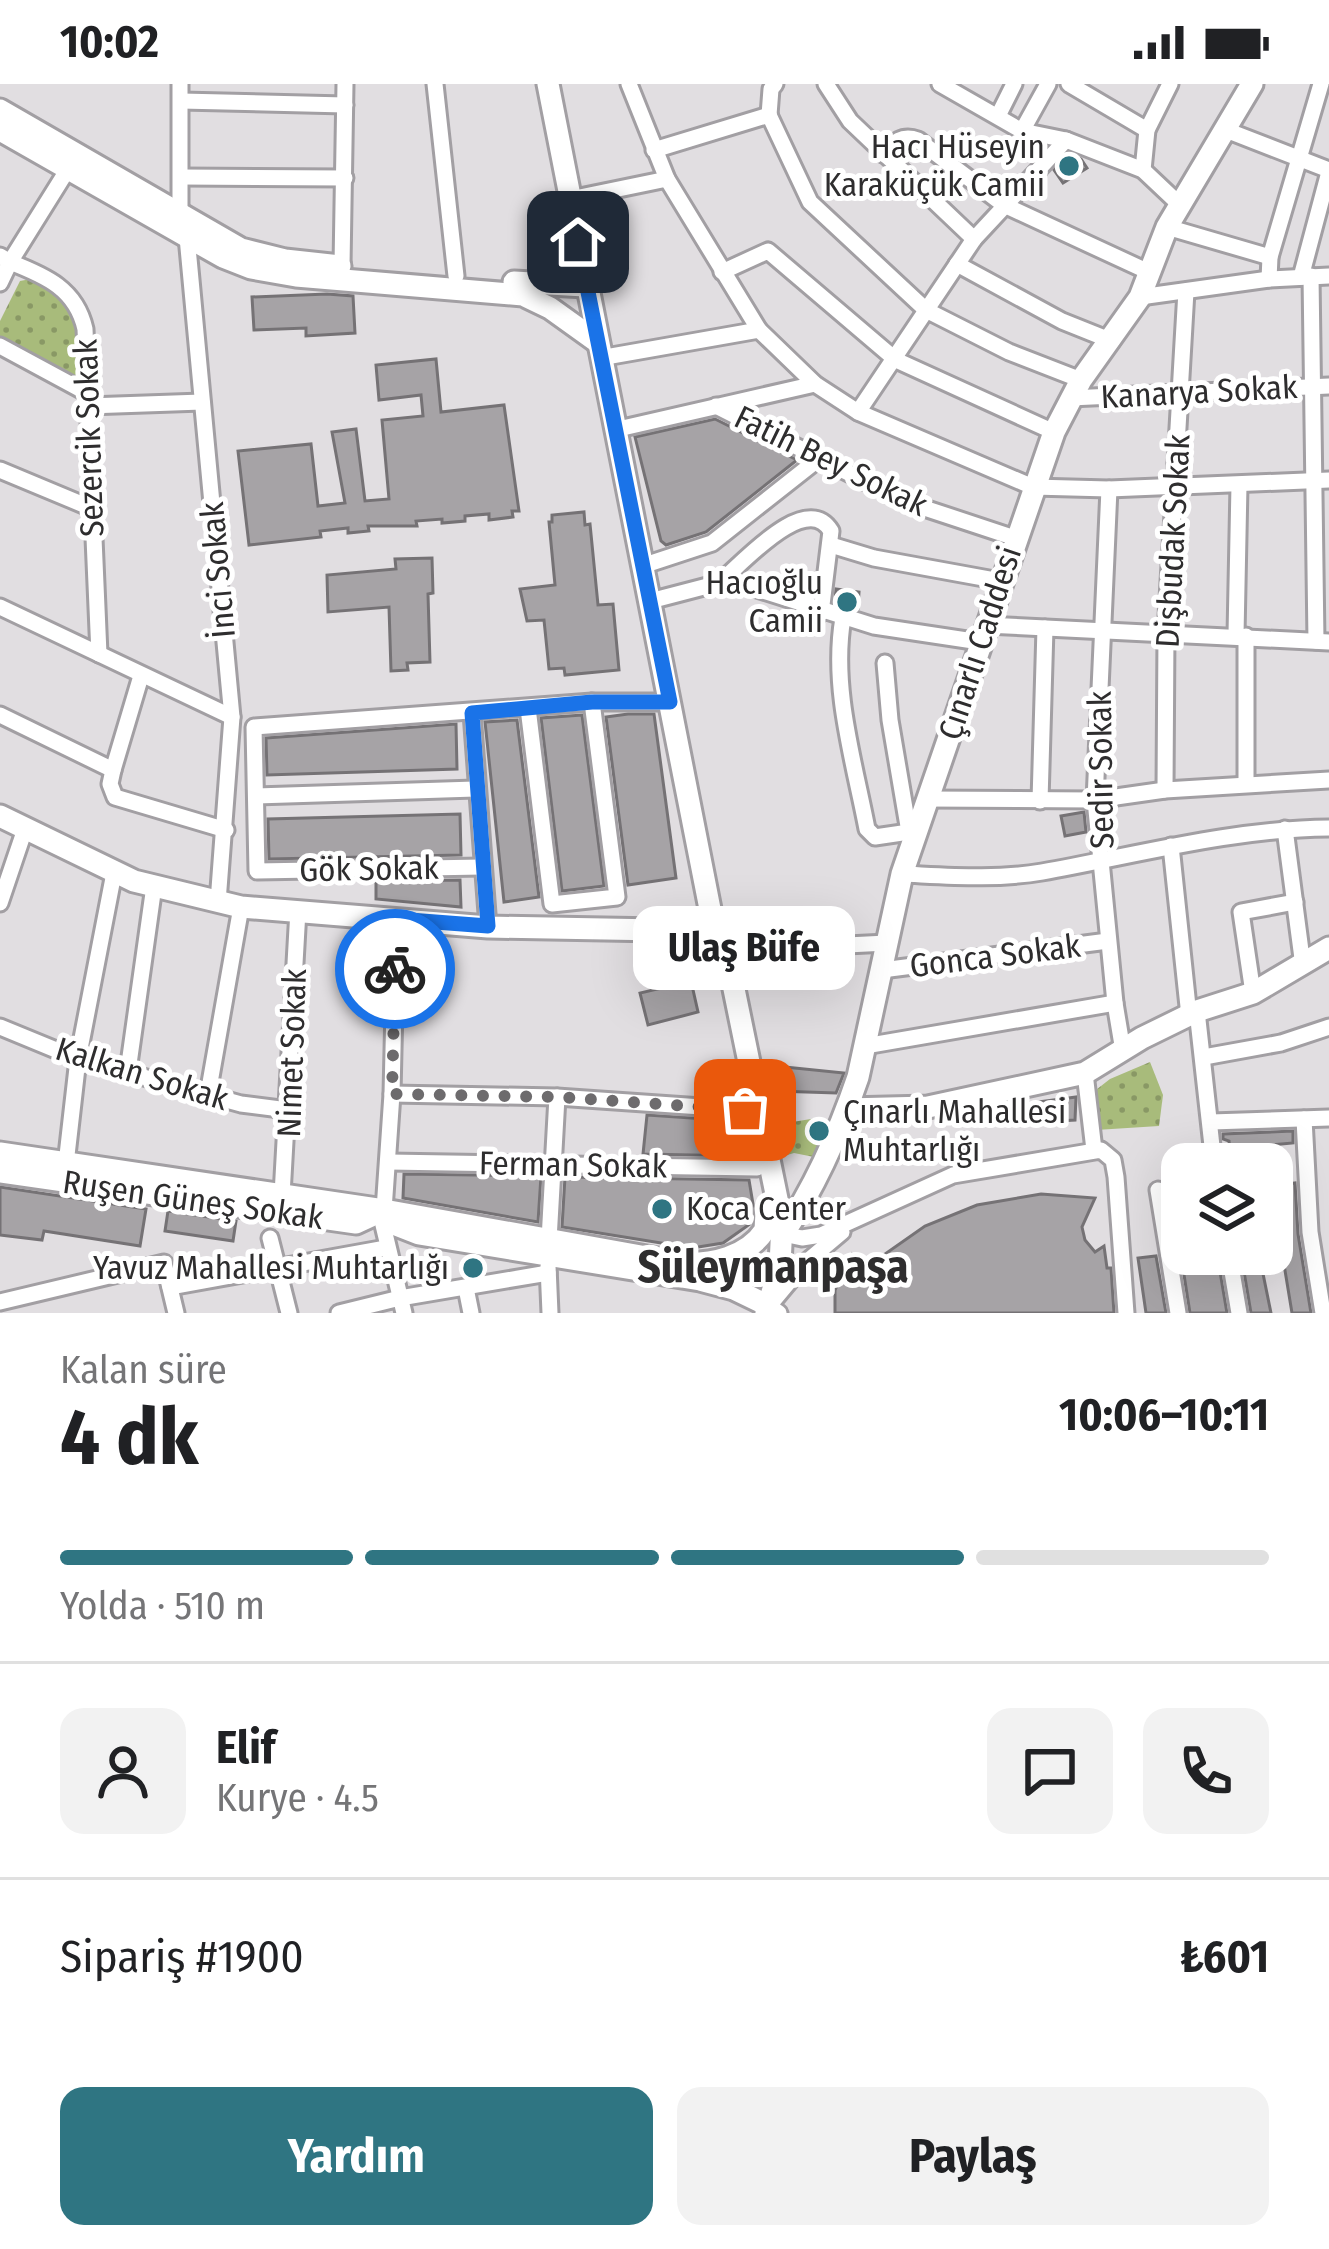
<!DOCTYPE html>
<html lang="tr">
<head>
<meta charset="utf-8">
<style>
  body { margin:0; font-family:"Fira Sans Condensed",sans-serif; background:#f2f2f2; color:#202124; height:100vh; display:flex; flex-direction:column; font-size:45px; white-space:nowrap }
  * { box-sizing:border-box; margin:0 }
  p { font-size:39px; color:#757577 }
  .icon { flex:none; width:66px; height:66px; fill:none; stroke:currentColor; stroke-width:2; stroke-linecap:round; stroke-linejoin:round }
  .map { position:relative; height:1229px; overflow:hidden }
  .side { display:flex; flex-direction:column; background:#fff; flex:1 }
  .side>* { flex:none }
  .fabs { position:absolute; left:1161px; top:1059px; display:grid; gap:24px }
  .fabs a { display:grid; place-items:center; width:132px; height:132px; border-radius:24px; background:#fff; box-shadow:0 12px 48px #0002; font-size:60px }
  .pin { position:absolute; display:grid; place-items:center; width:102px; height:102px; color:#fff; margin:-51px; border-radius:24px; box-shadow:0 6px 18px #0006 }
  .courier { position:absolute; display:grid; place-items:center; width:120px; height:120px; margin:-60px; border:9px solid #1a73e8; border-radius:50%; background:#fff; color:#222; box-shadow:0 3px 15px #0007 }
  .bubble { position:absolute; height:84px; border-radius:24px; background:#fff; box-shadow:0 12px 48px #0002; font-size:39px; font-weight:700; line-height:84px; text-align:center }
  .headline em { font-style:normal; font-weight:700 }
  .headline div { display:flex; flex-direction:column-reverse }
  .headline { display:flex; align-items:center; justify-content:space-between; height:204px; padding:0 60px }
  h1 { font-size:78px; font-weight:700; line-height:90px }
  .bar { display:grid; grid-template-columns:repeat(4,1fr); gap:18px 12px; align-content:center; height:144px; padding:0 60px }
  .bar i { height:15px; border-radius:9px; background:#e0e0e0 }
  .bar .current { background:#2f7582 }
  .bar p { grid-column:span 4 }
  .line { display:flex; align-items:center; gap:30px; padding:0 60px; border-top:3px solid #e0e0e0 }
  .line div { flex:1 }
  .round { display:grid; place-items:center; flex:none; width:126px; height:126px; border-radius:24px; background:#f2f2f2 }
  .primary-button { display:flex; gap:24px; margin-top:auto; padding:24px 60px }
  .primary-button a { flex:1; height:138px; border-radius:24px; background:#2f7582; color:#fff; font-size:48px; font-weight:700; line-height:138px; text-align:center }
  .primary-button a+a { background:#f2f2f2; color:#202124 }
  .status { display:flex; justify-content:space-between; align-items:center; height:84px; padding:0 60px; background:#fff; direction:ltr }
  .status svg { height:33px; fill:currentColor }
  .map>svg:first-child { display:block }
  .grass { fill:url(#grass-dots) }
  .building { fill:#a6a3a6; stroke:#757275; stroke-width:3 }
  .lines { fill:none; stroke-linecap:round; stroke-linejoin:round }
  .street-casing { stroke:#a29fa3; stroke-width:21 }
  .secondary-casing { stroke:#a29fa3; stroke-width:27 }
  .street { stroke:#fff; stroke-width:15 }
  .secondary { stroke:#fff; stroke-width:21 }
  .done { stroke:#6d6b6d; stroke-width:12; stroke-dasharray:0 21.6 }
  .route { stroke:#1a73e8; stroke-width:15 }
  .poi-dot { fill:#2f7582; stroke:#fff; stroke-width:4.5 }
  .labels { text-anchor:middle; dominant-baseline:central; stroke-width:10; stroke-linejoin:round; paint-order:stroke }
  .poi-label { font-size:33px; fill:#2e2d2e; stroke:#fff; text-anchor:end }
  .street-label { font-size:33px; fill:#2e2d2e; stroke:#fff }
  .district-label { font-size:45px; font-weight:bold; fill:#2e2d2e; stroke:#fff }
</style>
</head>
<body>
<div class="status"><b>10:02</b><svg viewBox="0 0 49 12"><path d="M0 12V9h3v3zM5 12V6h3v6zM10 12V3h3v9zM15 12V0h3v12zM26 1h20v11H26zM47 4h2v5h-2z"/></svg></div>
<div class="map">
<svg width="1329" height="1229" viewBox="0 0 1329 1229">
  <defs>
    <pattern id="grass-dots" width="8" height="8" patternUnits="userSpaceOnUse" patternTransform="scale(3)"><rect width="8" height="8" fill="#a8bb7b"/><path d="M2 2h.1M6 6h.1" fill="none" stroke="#899865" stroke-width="1.8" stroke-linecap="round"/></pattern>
  </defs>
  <rect width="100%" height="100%" fill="#e1dee1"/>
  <!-- grass -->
  <g class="grass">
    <path d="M36,194c52,39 46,47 46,109l-82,-49v-17l20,-40z"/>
    <path d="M1150,978l13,33 -4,31 -63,4 -4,-37 18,-14z"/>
    <path d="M817,1034l-8,22 11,4 -6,13 -20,-4 -10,3 -4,-32z"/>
    <path d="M754,1166l8,3 -6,35 -28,-10 2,-14z"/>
  </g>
  <!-- building -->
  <g class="building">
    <path d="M1069,70l12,5 6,9 -24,15 -9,-13z"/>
    <path d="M327,210l26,2 2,37 -49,3v-8l-52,2 -2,-33z"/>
    <path d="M436,275l5,53 63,-7 15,106h-7l1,6 -24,3v-6l-24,2v5l-23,2v-4l-26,2 1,5h-49l1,5 -21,2v-5l-28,3 1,6 -72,8 -11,-94 73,-7 7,62 27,-3 -13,-71 24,-3 9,72 24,-2 -7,-79 41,-4 -2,-21 -42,5 -3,-35z"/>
    <path d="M715,335l82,41 -91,72 -40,13 -5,-4 -26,-104z"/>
    <path d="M584,428l1,13 5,-1 8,81 15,-1 6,66 -54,5 -1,-7 -15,1 -5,-49 -17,1 -7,-32 35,-4 -6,-63h3v-7z"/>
    <path d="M432,474l1,35 -5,1 2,68 -23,1 1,7 -17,1 -2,-64 -61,5 -1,-37 69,-6 -1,-10z"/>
    <path d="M836,505l23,3 -1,16 -23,-7z"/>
    <path d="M628,630h26l22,164 -48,7 -22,-168z"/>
    <path d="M582,631l22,171 -42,5 -21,-173z"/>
    <path d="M517,636l22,177 -35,5 -19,-180z"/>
    <path d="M456,640l1,45 -190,6 -1,-37z"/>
    <path d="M1084,728l2,20 -21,4 -4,-20z"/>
    <path d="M460,730l1,41 -192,4 -1,-40z"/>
    <path d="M460,796l1,27 -85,-8v-18z"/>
    <path d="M691,897l7,31 -50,13 -8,-32z"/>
    <path d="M775,982l69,7 -8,20 -60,-2z"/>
    <path d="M1076,1013l-1,23 -33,2 -4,-20z"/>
    <path d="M647,1031l89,6 7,35 -100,-2z"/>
    <path d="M1293,1047v12l-22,2 1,6 -13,1 1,12h-29l-2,-23 -6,-2v-5z"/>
    <path d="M404,1090l137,2 -3,46 -135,-24z"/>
    <path d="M565,1093l184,3 4,24 -3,20 -27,19 -31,5 -130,-21z"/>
    <path d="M1295,1099l3,51 13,79h-19l-15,-91 -3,-24h6l-2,-13z"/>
    <path d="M0,1103l146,22 -6,37 -96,-15 -2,9 -42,-5z"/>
    <path d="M1041,1110l54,4 -13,29 3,13 10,12 9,-6 3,22h4l3,45h-279v-23l17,-36 16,12 57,-40 52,-21z"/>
    <path d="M1182,1120v50h35l10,59h-37l-17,-108z"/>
    <path d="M168,1127l68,10 -3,20 -68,-10z"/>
    <path d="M1241,1170h18l12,59h-20z"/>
    <path d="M1156,1172l10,57h-20l-8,-55z"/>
  </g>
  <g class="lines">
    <!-- street casing -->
    <g class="street-casing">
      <g id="street">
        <path d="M435,0l21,192"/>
        <path d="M629,0l38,95 92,151"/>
        <path d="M826,0l24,37 124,118"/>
        <path d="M940,0l82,47 44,9 77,30 36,34"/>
        <path d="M1069,0l78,46"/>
        <path d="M181,17l164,4"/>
        <path d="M769,31l41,87 116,108 83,42 72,28"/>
        <path d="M769,31l2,-26 4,-5"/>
        <path d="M998,32l16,-32"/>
        <path d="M1226,46l103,40"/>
        <path d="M1022,47l26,-47"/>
        <path d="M654,66l115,-35"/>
        <path d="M883,70c11,-12 19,-20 35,-14l86,65 147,68"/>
        <path d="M68,85l-58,93c36,14 66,27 75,67l14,325"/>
        <path d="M1143,86l4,-40 23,-46"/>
        <path d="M181,93l164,1"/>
        <path d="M570,115l97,-20"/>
        <path d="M180,132v-132"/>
        <path d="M1167,143l103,30"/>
        <path d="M187,153l45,480 -14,185"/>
        <path d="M0,172l10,6 -10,21"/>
        <path d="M957,180l105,57 50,20"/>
        <path d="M342,182l3,-182"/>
        <path d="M722,188l46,-21 128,109 158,72"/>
        <path d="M1311,192l5,365"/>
        <path d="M1301,193l28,-105"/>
        <path d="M1269,195l1,-22 51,-173"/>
        <path d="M1140,213l129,-18 60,-3"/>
        <path d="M0,262l87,47"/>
        <path d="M600,274l159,-28 56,54 43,28 175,75 76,2 220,-9"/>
        <path d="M1070,314l259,-12"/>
        <path d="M88,322l114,-4"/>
        <path d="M716,322l190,96 109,36"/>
        <path d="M858,328l116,-173 92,-99"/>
        <path d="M614,346l201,-46"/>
        <path d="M0,386l91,38"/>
        <path d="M1109,405l-14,311 20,203 8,48"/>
        <path d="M831,461l43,13 126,23"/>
        <path d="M642,482l70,-23 109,-86"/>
        <path d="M719,499c23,-19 87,-93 112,-52l-10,82"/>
        <path d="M650,517l69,-18h19l136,43 106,16"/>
        <path d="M0,523l232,110"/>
        <path d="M843,534c-12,69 11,143 24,211l8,8 34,-5 5,4"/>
        <path d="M986,541l343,17"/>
        <path d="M1236,551l3,-150"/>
        <path d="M1246,552v147"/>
        <path d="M885,579l5,57 19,112"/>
        <path d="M528,624l24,196 65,-7 -25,-195"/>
        <path d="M472,629l16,214"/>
        <path d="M0,631l113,55 -3,14 5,13 111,33"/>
        <path d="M113,686l28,-94"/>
        <path d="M1165,706l1,-157 20,-342"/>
        <path d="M256,712l219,-7"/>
        <path d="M926,715l169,1 70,-10 164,-10"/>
        <path d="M1040,717l5,-173"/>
        <path d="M1285,745l18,137"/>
        <path d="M1171,762l18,170"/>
        <path d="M482,783l-225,4 -3,-144 338,-25h78"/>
        <path d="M902,790c46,2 94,6 140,-2 95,-17 190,-43 287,-44"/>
        <path d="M0,819l25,-74"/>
        <path d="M745,866l142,-7"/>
        <path d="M882,886l226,-29"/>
        <path d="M1253,909l-12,-81 54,-10"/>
        <path d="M1197,927l17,153"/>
        <path d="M0,943l78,32 163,45 47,6"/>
        <path d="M865,962l250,-43"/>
        <path d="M1204,973l77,-14 48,-16"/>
        <path d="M128,987l26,-185"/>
        <path d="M1085,989l9,77"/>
        <path d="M208,1010l33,-187"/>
        <path d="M392,1010l165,3 188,13"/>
        <path d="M1304,1035l6,113 13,81"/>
        <path d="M1211,1038l118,-4"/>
        <path d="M389,1078l368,6"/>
        <path d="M66,1080l12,-105 36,-186"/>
        <path d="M1158,1106l20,123"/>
        <path d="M282,1111l16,-285"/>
        <path d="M384,1126l8,-116 4,-175"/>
        <path d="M383,1141l21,88"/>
        <path d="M783,1150l19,4 19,-3 132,-60 148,-25 12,10 3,17 10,136"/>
        <path d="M270,1154l19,75"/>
        <path d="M549,1156l8,-143"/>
        <path d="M1229,1170l10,59"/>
        <path d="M548,1182l2,47"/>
        <path d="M170,1203l216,-39"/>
        <path d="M466,1204l5,25"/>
        <path d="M0,1218l164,-39 12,50"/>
        <path d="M339,1229l61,-15 148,-25"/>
        <path d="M779,1229l-10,-7 35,-42 38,-32"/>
      </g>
    </g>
    <!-- secondary casing -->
    <g class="secondary-casing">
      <g id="secondary">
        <path d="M548,0l162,825 5,22 11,19 56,273 -2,42 -14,48"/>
        <path d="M0,26l241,139 44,11 55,6"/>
        <path d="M0,46l223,127 28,11 45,8 227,19 27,13 46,33"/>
        <path d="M514,198l71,4"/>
        <path d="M0,732l134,65 107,26 247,20 227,4"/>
        <path d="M847,1025l81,-2 157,-34 57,-35 55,-27 56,-18 76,-45"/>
        <path d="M0,1069l384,57 296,53c32,2 67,-6 85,-33l1,-18"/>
        <path d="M0,1088l356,51 28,-13 12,15 23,9 281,46 34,9 35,17"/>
        <path d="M783,1150c32,-47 57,-104 75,-157l44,-203 152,-442 27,-52 59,-83 27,-70 85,-143"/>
      </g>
    </g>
    <!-- street -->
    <use href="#street" class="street"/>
    <!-- secondary -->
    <use href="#secondary" class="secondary"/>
  </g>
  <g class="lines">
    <!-- done -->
    <path class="done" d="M395,885l-3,125 165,3 188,13"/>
    <!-- route -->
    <path class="route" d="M395,885l1,-50 92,7 -16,-213 120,-11h78l-92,-460"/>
  </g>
  <!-- markers -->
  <g class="poi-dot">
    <circle cx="1069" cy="82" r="12"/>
    <circle cx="847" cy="518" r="12"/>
    <circle cx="819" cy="1047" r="12"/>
    <circle cx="662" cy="1125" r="12"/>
    <circle cx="473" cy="1184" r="12"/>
  </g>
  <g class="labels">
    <!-- poi labels -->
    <g class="poi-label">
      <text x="1045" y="63">Hacı Hüseyin<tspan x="1045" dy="38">Karaküçük Camii</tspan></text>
      <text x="823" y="499">Hacıoğlu<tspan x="823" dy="38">Camii</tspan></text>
      <text x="843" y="1028" text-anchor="start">Çınarlı Mahallesi<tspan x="843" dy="38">Muhtarlığı</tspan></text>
      <text x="686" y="1125" text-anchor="start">Koca Center</text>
      <text x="449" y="1184">Yavuz Mahallesi Muhtarlığı</text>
    </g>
    <!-- street labels -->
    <g class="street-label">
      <text transform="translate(1199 308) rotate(-3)">Kanarya Sokak</text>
      <text transform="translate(89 354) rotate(-92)">Sezercik Sokak</text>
      <text transform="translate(831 377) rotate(26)">Fatih Bey Sokak</text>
      <text transform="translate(1173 457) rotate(-87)">Dişbudak Sokak</text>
      <text transform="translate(218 486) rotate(-95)">İnci Sokak</text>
      <text transform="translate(980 559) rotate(-72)">Çınarlı Caddesi</text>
      <text transform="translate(1101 686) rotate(-91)">Sedir Sokak</text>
      <text transform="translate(369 785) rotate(-1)">Gök Sokak</text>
      <text transform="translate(995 872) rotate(-7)">Gonca Sokak</text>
      <text transform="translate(292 969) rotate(-88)">Nimet Sokak</text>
      <text transform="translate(142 990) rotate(17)">Kalkan Sokak</text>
      <text transform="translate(573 1081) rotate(1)">Ferman Sokak</text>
      <text transform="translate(193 1116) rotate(8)">Ruşen Güneş Sokak</text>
    </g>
    <!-- district labels -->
    <g class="district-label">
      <text x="773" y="1183">Süleymanpaşa</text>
    </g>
  </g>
</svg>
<div class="fabs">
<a><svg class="icon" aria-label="layers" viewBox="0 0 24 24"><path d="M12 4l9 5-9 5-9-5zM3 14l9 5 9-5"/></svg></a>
</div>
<div class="pin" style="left:745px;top:1026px;background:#ea580c"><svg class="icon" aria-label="bag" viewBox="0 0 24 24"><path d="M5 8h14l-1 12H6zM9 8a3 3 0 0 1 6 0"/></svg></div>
<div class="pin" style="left:578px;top:158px;background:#1f2937"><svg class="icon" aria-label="home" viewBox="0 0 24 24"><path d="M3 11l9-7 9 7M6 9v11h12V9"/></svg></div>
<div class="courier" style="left:395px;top:885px"><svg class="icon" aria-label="bike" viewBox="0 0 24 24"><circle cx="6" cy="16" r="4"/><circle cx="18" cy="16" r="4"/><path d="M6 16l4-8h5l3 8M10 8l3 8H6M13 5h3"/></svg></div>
<div class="bubble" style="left:633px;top:822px;width:222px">Ulaş Büfe</div>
</div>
<section class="side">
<div class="headline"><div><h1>4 dk</h1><p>Kalan süre</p></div><em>10:06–10:11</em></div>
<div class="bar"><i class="current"></i><i class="current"></i><i class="current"></i><i></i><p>Yolda · 510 m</p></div>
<div class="line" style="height:216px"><a class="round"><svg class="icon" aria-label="person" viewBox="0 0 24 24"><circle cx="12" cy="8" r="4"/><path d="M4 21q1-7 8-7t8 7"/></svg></a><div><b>Elif</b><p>Kurye · 4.5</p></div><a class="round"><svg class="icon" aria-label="chat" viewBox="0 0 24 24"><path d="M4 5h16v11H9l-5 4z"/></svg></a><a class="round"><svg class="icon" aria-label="phone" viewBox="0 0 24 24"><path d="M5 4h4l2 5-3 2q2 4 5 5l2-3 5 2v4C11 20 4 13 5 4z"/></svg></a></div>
<div class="line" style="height:156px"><div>Sipariş #1900</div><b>₺601</b></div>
<div class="primary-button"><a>Yardım</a><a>Paylaş</a></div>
</section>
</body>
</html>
